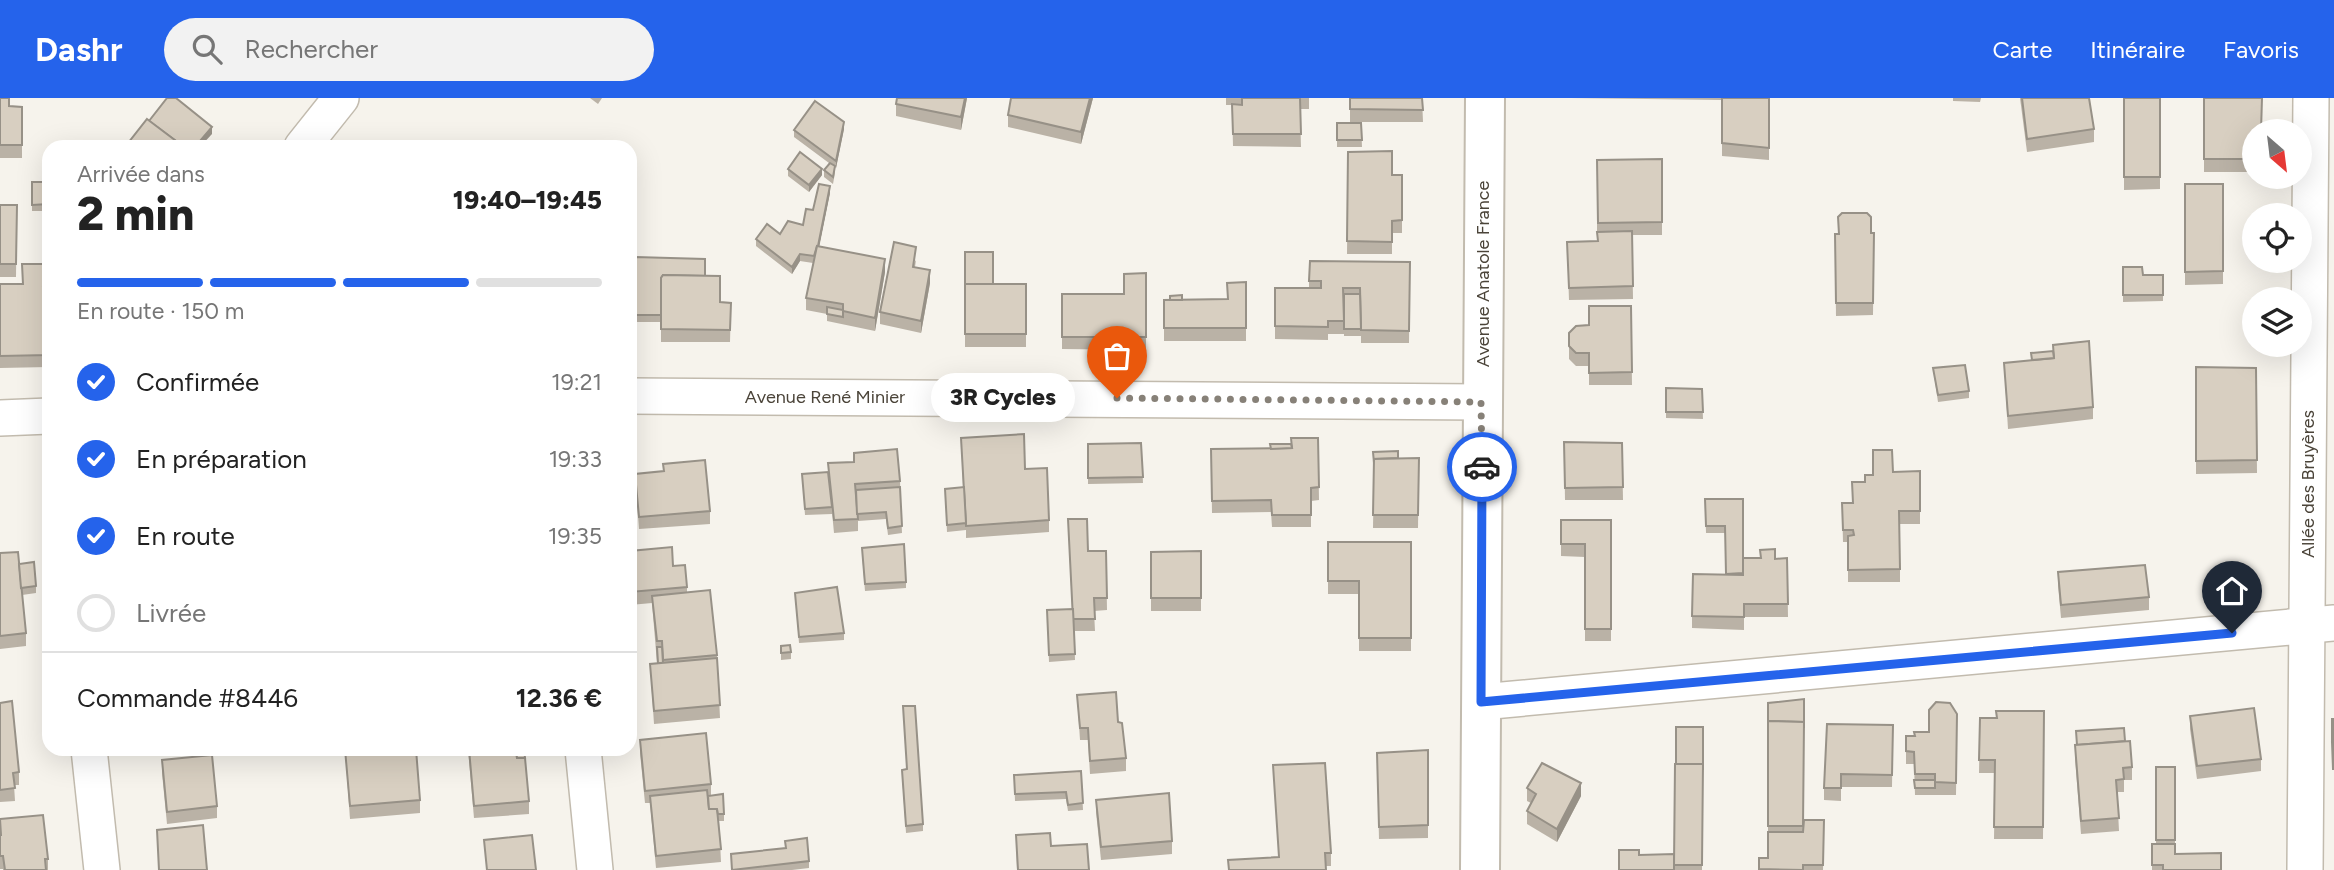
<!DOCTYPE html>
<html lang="fr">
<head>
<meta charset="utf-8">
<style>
  body { margin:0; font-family:Figtree,sans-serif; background:#f2f2f2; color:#222; height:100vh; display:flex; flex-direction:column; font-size:26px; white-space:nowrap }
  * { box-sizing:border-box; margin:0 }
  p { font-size:23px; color:#767676 }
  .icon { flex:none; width:38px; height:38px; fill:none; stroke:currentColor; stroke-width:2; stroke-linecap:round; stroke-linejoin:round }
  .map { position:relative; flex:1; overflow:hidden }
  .side { position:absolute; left:42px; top:42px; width:595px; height:616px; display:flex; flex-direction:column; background:#fff; border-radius:21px; box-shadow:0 7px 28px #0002 }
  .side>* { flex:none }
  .needle { width:46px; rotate:152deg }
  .tools { position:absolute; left:2242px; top:21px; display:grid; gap:14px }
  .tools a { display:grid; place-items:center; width:70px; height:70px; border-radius:50%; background:#fff; box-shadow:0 7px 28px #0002; font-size:35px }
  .pin { position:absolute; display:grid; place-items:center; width:60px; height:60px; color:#fff; margin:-72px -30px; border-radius:50% 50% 50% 0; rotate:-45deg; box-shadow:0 0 7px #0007 }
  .pin .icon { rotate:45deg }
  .courier { position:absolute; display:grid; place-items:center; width:70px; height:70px; margin:-35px; border:5px solid #2563eb; border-radius:50%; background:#fff; color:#222; box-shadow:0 2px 9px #0007 }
  .bubble { position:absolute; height:49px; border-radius:24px; background:#fff; box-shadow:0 7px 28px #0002; font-size:23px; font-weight:800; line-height:49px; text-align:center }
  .head em { font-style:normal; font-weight:800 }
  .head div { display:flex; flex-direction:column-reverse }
  .head { display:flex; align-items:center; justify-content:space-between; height:119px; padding:0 35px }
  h1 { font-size:46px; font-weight:800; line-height:52px }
  .bar { display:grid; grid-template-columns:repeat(4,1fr); gap:10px 7px; align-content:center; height:84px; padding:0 35px }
  .bar i { height:9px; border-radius:5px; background:#e0e0e0 }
  .bar .selected { background:#2563eb }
  .bar p { grid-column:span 4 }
  .line { display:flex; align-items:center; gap:18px; padding:0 35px; border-top:2px solid #e0e0e0 }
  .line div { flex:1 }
  ol { padding:0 35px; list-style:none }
  li { display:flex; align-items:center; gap:21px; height:77px }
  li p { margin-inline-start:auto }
  li .icon { padding:7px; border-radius:50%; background:#2563eb; color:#fff; stroke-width:4 }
  li:last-child { color:#767676 }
  li i { width:38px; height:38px; border:4px solid #e0e0e0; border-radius:50% }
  header { display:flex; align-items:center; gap:42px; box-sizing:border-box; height:98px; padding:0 35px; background:#2563eb; color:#fff }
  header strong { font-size:33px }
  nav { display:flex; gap:38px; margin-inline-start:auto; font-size:24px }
  .search { width:490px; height:63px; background:#f2f2f2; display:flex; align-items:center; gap:18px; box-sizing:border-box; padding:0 24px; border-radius:38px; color:#767676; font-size:26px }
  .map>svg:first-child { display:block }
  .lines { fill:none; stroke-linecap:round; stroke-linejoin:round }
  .minor-casing { stroke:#c2bbae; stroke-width:38 }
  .tertiary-casing { stroke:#c2bbae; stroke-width:42 }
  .minor { stroke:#fff; stroke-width:35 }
  .tertiary { stroke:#fff; stroke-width:38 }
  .wall { fill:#bab2a6 }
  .shaded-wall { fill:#979187 }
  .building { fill:#d8cfc1; stroke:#979187; stroke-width:2 }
  .done { stroke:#878178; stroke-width:7; stroke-dasharray:0 12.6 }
  .route { stroke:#2563eb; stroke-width:9 }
  .labels { text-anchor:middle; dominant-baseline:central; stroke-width:5; stroke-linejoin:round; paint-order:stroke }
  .street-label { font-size:18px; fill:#4b4439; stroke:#fff }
</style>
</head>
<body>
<header>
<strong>Dashr</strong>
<div class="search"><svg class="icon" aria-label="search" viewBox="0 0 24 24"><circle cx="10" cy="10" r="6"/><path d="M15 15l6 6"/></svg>Rechercher</div>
<nav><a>Carte</a><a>Itinéraire</a><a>Favoris</a></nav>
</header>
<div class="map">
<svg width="2334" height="772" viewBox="0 0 2334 772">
  <rect width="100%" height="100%" fill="#f6f3ec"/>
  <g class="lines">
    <!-- minor casing -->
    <g class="minor-casing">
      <g id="minor">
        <path d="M302,49l39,-49"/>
        <path d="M630,298l851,6"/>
        <path d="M0,320l49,-2"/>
        <path d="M1481,604l853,-79"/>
        <path d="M89,651l13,121"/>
        <path d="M583,651l12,121"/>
        <path d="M2305,772l6,-772"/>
      </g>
    </g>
    <!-- tertiary casing -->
    <g class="tertiary-casing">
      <path id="tertiary" d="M1480,772l5,-772"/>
    </g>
    <!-- minor -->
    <use href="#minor" class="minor"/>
    <!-- tertiary -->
    <use href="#tertiary" class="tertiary"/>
  </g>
  <!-- wall -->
  <g class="wall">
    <path d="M0,0h10v9h12v51h-22z"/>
    <path d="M590,0h12l-4,6z"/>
    <path d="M967,0l-6,32 -65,-14v-12z"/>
    <path d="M1011,0h82l-12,46 -73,-17v-12z"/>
    <path d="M1226,0h83v11h-9l1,38 -68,-1 -1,-41h-6z"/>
    <path d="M1350,0h72l1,24h-73z"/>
    <path d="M1571,0h198v62l-47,-4v-56z"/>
    <path d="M1953,0h28l-1,4 -27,-1z"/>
    <path d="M2020,0h69l5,31v13l-67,10z"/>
    <path d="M2124,0h36v91l-36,1z"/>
    <path d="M2204,0l50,33v41h-50z"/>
    <path d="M1337,25h24l1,24h-25z"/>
    <path d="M844,31l-8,39 -1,-1v6l-2,11 -9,-7v-7l5,-7 -35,-26v-7z"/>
    <path d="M1348,54l44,23h10v58h-10v21h-45z"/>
    <path d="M1662,61v76h-30l1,64 -64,1 -2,-58 30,-1v-81z"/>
    <path d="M788,71l34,6 -13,17 -21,-16z"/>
    <rect x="32" y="84" width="17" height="29"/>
    <path d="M2185,86h38v100l-38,1z"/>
    <path d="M830,95l-11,53 66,26 -10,59 -48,-10v-7l-21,-4v-12l7,-35 -13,-2 -8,13 -36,-28v-7l24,-5 23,-9 10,-15z"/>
    <path d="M0,107h17l-1,72h-16z"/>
    <path d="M1874,135l-1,82 -37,1 -1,-82z"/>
    <path d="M965,154l28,32h33v63h-61z"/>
    <path d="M635,159l70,19 15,26 11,1 -1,39h-69v-20h-27z"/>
    <path d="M916,162l-1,7 15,16 -9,50 -41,-9v-12z"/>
    <path d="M1410,164l-1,81h-48v-7h-17v-2h-16v6l-53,-1v-51h34v-7z"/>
    <path d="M49,166v36h-6l1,24h5v43l-49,1v-84h23z"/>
    <path d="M2123,169l20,8h20v26l-40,1z"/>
    <path d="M1146,175v77l-84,-1v-55h62z"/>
    <path d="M1246,184v59h-82v-41l63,-1v-16z"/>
    <path d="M1631,208l1,79h-43v-19h-13l-7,-7v-26l20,-8z"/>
    <path d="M2004,265l89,44v12l-85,10z"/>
    <path d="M2196,269l60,1 1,105 -61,1z"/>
    <path d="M1933,270l36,23v7l-31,4z"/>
    <path d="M1666,290l36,1 1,30 -37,-1z"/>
    <path d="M961,340l64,31 24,51v12l-83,6v-11v3l-19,2 -2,-43 18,-2z"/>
    <path d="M1318,340l1,62 -8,1v26h-39l-1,-15 -59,1 -1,-64h59z"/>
    <path d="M1564,344l58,1 1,57h-58z"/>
    <path d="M1141,345l2,40 -55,1v-40z"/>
    <path d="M1398,360h21l-1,70h-45l1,-60z"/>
    <path d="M828,365l72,18 2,52 -14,2 -2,-16 -28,2v10l-24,2 -2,-21v2l-27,1 -3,-41 26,-2z"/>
    <path d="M663,366l47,47v13l-71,5 -4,-55 28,-3z"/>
    <path d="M1920,373v53h-20v58h-52v-40h-5l-1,-39h11l12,-21 8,-7 20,-3z"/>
    <path d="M1705,401h38v76l32,-16 12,-1 1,59h-44v13l-52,-2v-12l33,-42v-41h-19z"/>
    <path d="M1068,421l20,32h18l1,59 -13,1 1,20h-21l1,29 -26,2 -2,-52 25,-1z"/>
    <path d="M1561,422h50v121h-26v-84l-24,-1z"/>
    <path d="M1328,444h83v109h-52v-57h-31z"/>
    <path d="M630,453l43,15 14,21v6l30,62 3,63 -66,6 -4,-60 7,-1 -5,-60 -22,2z"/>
    <path d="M1201,453v60h-50v-59z"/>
    <path d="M0,455l19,11 17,22v7l-14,2 4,38v13l-26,3z"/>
    <path d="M862,456l44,28v6l-41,3z"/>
    <path d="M2058,474l91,25v13l-88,8 -3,-33z"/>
    <path d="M795,495l49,40v7l-45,3z"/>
    <path d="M781,548l10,6v7l-10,1z"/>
    <path d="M1077,597l49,63v13l-36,3 -2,-34h-8z"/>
    <path d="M1804,601l-1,130 21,-9 -1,50h-64v-12h9v-32z"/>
    <path d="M0,605l19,69v13h-5l1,16 -15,1z"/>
    <path d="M2044,613l-1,128h-49l1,-66h-16l1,-55h16z"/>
    <path d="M1957,616l-1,81h-41l-1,-31h-8v-15l9,-13 14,-4z"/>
    <path d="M2190,618l71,43v12l-64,8 -7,-50z"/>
    <path d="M1893,627l-1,62h-51v14l-17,-1v-12z"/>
    <path d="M1703,629l-1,143h-83l20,-15 35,-1z"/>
    <path d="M640,642l71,44v11l13,19v7h-5l2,41 -65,6 -6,-65h-5l-5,-50z"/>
    <path d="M2125,643l7,26v13h-8v12h-7l2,39 -38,3 -6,-76v-13z"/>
    <path d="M345,651l32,1 43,50v13l-70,6z"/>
    <path d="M468,651h56l5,52v13l-55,4z"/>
    <path d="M1428,652v88l-49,1 -2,-86z"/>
    <path d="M162,662l55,46v12l-50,6 -5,-51z"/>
    <path d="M1273,667l58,88v13h-5v4h-98v-10l51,-3z"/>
    <path d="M2156,669h19v87l46,16h-69v-26h4z"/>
    <path d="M906,671l17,55v7l-17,2 -4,-57v-6z"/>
    <path d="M1081,673l2,39 -15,1 -2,-12 -51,2 -1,-26z"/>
    <path d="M1527,690l54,8 -24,46 -30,-18v-13l4,-8 -4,-2z"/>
    <path d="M1096,702l76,41v13l-71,6 -5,-48z"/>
    <path d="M0,721l48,40v11h-45v-1h-3z"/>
    <path d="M1016,737l35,11 38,24h-72z"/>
    <path d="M785,743l24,20v7l-17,2h-60l-1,-16 54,-6z"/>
  </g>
  <!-- shaded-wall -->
  <g class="shaded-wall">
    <path d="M965,0h2l-6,32v-13z"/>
    <path d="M1090,0h3l-12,46v-12z"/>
    <path d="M844,24v7l-8,39v-7z"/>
    <path d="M212,29v7l-12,13h-5z"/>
    <path d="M822,71v6l-13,17v-7z"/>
    <path d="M830,88v7l-14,70v-7z"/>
    <path d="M800,156v7l-8,13v-7z"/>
    <path d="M885,161v13l-10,59v-13z"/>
    <path d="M930,172v13l-9,50v-12z"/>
    <path d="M1581,685v13l-24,46v-13z"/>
  </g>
  <!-- building -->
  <g class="building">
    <path d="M0,0h9v8l13,1v38h-22z"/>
    <path d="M167,0h9l36,29 -17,20h-11l-35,-26z"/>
    <path d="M897,0h68l-4,19 -65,-13z"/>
    <path d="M1011,0h79l-9,34 -73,-17z"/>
    <path d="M1242,0h58l1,36h-68l-1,-30 10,1z"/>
    <path d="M1350,0h72l1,12 -73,-1z"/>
    <path d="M1722,0h47v50l-47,-5z"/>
    <path d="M2022,0h67l5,31 -67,10z"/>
    <rect x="2124" y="0" width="36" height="79"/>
    <path d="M2204,0h58l-1,33h-7v28h-50z"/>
    <path d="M815,3l29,21 -8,39 -42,-31z"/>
    <path d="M147,21l37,28h-59z"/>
    <path d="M1337,25h24l1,17h-25z"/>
    <path d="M1392,53v24h10v45l-10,1v21l-45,-1 1,-89z"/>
    <path d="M800,54l22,17 -13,16 -21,-16z"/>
    <path d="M1662,61v63l-64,1 -1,-63z"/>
    <path d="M830,65l5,3 -2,11 -9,-7z"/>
    <path d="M32,84h17v22l-17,1z"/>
    <path d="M819,86l11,2 -12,60h-1l-3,10 -14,-2 -8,13 -36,-28 11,-15 13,10 8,-13 15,4 3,-16 7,1z"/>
    <path d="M2185,86h38v87l-38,1z"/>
    <path d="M0,107h17l-1,59h-16z"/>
    <path d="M1842,115h25l4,4v16h3l-1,70h-37l-1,-69h4l-1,-17z"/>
    <path d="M1632,133l1,55 -64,2 -2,-46 31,-1 -1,-9z"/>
    <path d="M894,144l22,5 -3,20 17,3 -9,51 -41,-9z"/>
    <path d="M817,148l68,13 -10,59 -32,-7v-7l-37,-6z"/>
    <rect x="965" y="154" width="28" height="32"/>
    <path d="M635,159l70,2v17l-42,-1 -2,3v37h-27z"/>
    <path d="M1310,163l100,1 -1,69 -48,-1 -1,-42h-17l1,33h-16v6l-53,-1v-38h46v-7h-12z"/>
    <path d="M22,166h27v23h-6l1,37h5v31l-49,1v-72h23z"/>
    <path d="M2123,169h19l1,8h20v20h-40z"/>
    <path d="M1146,175v64h-84v-43h62v-20z"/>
    <path d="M663,177l57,1v26l11,1 -1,27 -69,-1v-51z"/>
    <path d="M1246,184v46h-82v-28l64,-1 -1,-16z"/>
    <rect x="965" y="186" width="61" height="50"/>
    <path d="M1344,196h16l1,35h-17z"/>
    <path d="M1182,197v5h-12v-4z"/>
    <path d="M1589,208h42l1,66 -43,1v-20h-13l-7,-7v-13l7,-7 13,-1z"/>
    <path d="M827,209l16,3v7l-16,-3z"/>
    <path d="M2089,243l4,66 -85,9 -4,-53 50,-5 -1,-13z"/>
    <path d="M2053,253l1,7 -22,2 -1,-7z"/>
    <path d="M1965,267l4,26 -31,4 -5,-27z"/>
    <path d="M2196,269l60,1 1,92 -61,1z"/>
    <path d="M1666,290l36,1 1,23h-37z"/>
    <path d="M1024,336l1,35 22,-1 2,52 -83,6 -5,-88z"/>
    <path d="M1291,340h27l1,49 -8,1v27h-39l-1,-15 -59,1 -1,-52 81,-1z"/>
    <path d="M1564,344l58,1 1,44 -58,1z"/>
    <path d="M1141,345l2,34 -55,1v-34z"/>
    <path d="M1270,346h21l1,4 -21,1z"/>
    <path d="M897,351l3,32 -45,3 3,35 -24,1 -6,-57 26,-1v-9z"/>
    <path d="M1873,352h19l1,22 27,-1v40h-21l1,58 -52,1v-34l6,-1 -1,-5h-10l-1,-27h11l-1,-21h13v-7h8z"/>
    <path d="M1398,353v7l-24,1v4l-1,-11z"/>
    <path d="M1419,360l-1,57h-45l1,-56z"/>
    <path d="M705,362l5,51 -71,6 -4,-43 29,-3 -1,-7z"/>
    <path d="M828,374l4,35 -27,2 -3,-35z"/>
    <path d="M900,389l2,39 -14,2 -2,-16 -29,2 -1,-24z"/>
    <path d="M964,389l2,36 -19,2 -2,-36z"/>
    <path d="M1705,401h38v74l-17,1 -1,-48h-19z"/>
    <path d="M1068,421h19l1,32h18l1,47h-13l1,21h-22z"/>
    <path d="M1561,422h50v109h-26v-85h-24z"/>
    <path d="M1328,444h83v96h-52v-57h-31z"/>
    <path d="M904,446l2,38 -41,2 -3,-36z"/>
    <path d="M672,449l1,19 12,-1 2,22 -57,5v-41z"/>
    <path d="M1775,451v10l12,-1 1,46h-44v13l-52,-1 1,-42 50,1v-17h18l-1,-8z"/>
    <path d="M1201,453v47h-50v-46z"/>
    <path d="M18,454l8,81 -26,3v-83z"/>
    <path d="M34,464l2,24 -15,2 -2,-24z"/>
    <path d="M2145,467l4,32 -88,8 -3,-33z"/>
    <path d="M837,489l7,46 -45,4 -4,-44z"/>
    <path d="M710,492l7,65 -54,5 -1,-19h-5l-5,-45z"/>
    <path d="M1073,511l2,45 -26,1 -2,-45z"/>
    <path d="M790,547l1,7 -10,1v-7z"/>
    <path d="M657,549h5l1,16h-5z"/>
    <path d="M717,560l3,47 -66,6 -4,-47z"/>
    <path d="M1116,594l2,30 4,1 4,35 -36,3 -2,-33h-8l-3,-33z"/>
    <path d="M1804,601v29v-6l-36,-1v4v-22z"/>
    <path d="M12,603l7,71 -6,1 2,15 -15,2v-87z"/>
    <path d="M1936,604l14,1 7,11 -1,69 -21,-1v-8h-20l-1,-22 -8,-1v-15h9l-1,-4h15v-22z"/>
    <path d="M903,608h12l8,118 -17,2 -4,-56 5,-1z"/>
    <path d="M2254,610l7,51 -64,7 -7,-50z"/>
    <path d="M1996,613h48l-1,116h-49l1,-67h-16l1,-42h17z"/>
    <rect x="2332" y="621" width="2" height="23"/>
    <path d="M1768,623l36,1 -1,104h-35z"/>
    <path d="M1827,626l66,1 -1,50 -51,-1v14h-17z"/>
    <path d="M1676,629h27v43v-6h-27z"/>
    <path d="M2124,630l1,13 -48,4 -1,-14z"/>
    <path d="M706,635l5,51 -66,7 -5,-51z"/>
    <path d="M2130,643l2,26 -9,1 1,11 -8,1 3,38 -38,3 -6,-76z"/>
    <path d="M2332,644h2v27h-1z"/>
    <path d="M345,651h32v2l39,-2 4,51 -70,6z"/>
    <path d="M389,651h3v1l-15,1z"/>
    <path d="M469,651h47l1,9h8l4,43 -55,5z"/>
    <path d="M516,651h8l1,9h-8z"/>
    <path d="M1428,652v75l-49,2 -2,-74z"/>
    <path d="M212,657l5,51 -50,6 -5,-52z"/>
    <path d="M1325,665l6,90h-6l1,17h-97l-1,-10 51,-3 -6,-92z"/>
    <path d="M1542,665l39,20 -24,46 -30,-18 9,-17 -9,-6z"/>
    <path d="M1675,666h28l-1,101h-28z"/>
    <rect x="2156" y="669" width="19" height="73"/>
    <path d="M1081,673l2,32 -15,2 -2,-13 -51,2 -1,-19z"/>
    <path d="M1914,682h21v8h-20z"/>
    <path d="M707,692l2,19h8l4,40 -65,7 -6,-60z"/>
    <path d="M1169,695l3,48 -71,6 -5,-47z"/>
    <path d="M723,696l1,20h-6l-1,-5h-8l-1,-13z"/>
    <path d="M43,717l5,44h-3l1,11h-41l-2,-14h-3v-21h1l-1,-16z"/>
    <path d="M1804,722h20l-1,45h-20v5l-44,-1v-11h9v-26h35z"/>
    <path d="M203,727l4,45h-48l-2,-40z"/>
    <path d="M1050,735l1,13 36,-2 2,26h-71l-2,-35z"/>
    <path d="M532,737l4,35h-49l-3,-30z"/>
    <path d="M807,740l2,23 -77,9 -1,-16 55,-6 -1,-7z"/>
    <path d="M2152,746h23v10l46,-1v17h-58v-5h-11z"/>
    <path d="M1619,752h20v5l35,-1v16h-55z"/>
  </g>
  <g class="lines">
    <!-- done -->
    <path class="done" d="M1117,300l364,4 1,65"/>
    <!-- route -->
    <path class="route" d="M1482,369l-1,235 751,-69"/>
  </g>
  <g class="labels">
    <!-- street labels -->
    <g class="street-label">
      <text transform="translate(1483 176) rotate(-90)">Avenue Anatole France</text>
      <text x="825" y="299">Avenue René Minier</text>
      <text transform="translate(2308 386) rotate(-90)">Allée des Bruyères</text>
    </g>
  </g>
</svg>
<div class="tools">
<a><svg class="needle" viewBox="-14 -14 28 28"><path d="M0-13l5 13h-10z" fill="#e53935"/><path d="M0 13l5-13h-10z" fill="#767676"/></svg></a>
<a><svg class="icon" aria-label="locate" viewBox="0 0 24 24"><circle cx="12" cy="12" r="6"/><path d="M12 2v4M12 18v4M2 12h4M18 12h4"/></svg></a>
<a><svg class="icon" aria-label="layers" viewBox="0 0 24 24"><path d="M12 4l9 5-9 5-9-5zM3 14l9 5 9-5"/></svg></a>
</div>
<div class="pin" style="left:1117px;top:300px;background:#ea580c"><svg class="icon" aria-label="bag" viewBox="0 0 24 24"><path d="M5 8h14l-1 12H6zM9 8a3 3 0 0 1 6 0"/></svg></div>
<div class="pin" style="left:2232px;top:535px;background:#1f2937"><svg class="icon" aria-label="home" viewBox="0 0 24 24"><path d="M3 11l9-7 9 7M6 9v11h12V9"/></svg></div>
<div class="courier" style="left:1482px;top:369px"><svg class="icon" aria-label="car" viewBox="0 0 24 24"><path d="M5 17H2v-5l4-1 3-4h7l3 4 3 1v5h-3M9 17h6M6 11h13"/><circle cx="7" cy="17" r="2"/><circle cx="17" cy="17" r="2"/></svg></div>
<div class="bubble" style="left:931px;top:275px;width:144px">3R Cycles</div>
<section class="side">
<div class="head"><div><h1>2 min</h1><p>Arrivée dans</p></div><em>19:40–19:45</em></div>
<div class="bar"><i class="selected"></i><i class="selected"></i><i class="selected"></i><i></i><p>En route · 150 m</p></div>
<ol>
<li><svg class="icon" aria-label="check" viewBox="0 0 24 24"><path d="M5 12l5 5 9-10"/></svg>Confirmée<p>19:21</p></li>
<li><svg class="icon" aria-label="check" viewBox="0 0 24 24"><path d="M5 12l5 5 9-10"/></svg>En préparation<p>19:33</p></li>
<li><svg class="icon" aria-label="check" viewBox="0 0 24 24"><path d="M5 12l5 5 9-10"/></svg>En route<p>19:35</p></li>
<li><i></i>Livrée</li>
</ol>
<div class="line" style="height:91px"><div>Commande #8446</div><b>12.36 €</b></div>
</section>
</div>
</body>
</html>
